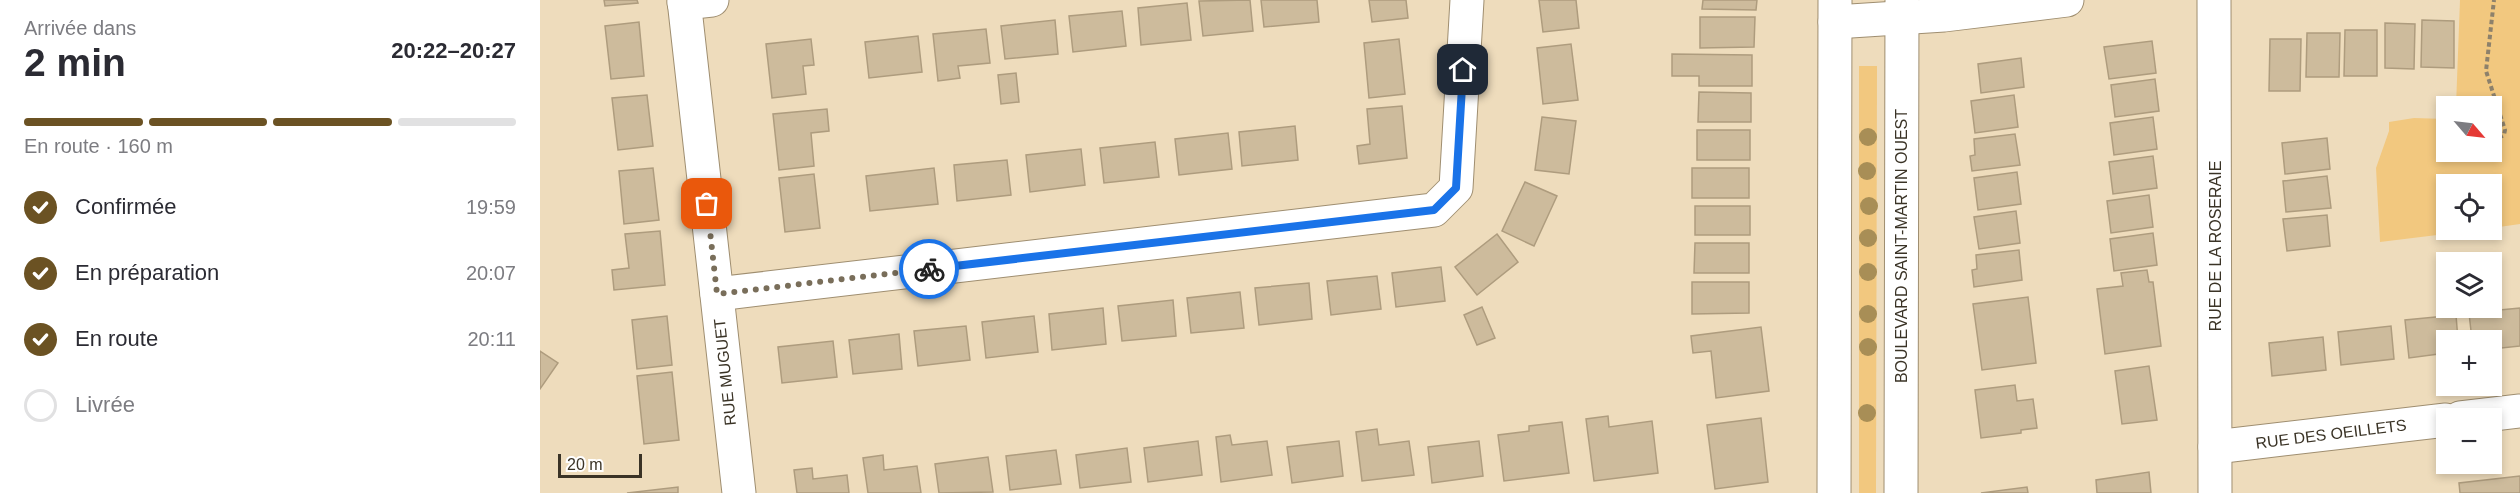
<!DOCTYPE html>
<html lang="fr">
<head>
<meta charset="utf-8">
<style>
  body { margin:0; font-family:Helvetica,sans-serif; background:#f7f7f7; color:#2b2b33; height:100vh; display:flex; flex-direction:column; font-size:22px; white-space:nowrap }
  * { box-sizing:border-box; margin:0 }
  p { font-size:20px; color:#7c7c81 }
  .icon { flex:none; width:33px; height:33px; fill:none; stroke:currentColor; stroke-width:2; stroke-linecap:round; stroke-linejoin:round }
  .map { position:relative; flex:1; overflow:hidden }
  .side { display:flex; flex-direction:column; background:#fff; width:540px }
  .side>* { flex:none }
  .needle { width:39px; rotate:118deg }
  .controls { position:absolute; left:1896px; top:96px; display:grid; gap:12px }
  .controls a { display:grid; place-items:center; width:66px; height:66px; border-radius:0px; background:#fff; box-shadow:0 3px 9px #0003; font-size:30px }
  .scale { position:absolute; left:18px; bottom:15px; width:84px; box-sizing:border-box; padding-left:6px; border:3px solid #3a3326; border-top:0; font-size:16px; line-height:21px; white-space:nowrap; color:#3a3326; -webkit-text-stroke:4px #fff; paint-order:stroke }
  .pin { position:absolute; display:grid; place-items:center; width:51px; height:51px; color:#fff; margin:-26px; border-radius:12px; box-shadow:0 3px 9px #0006 }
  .courier { position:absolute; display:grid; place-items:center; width:60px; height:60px; margin:-30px; border:4px solid #1a73e8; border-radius:50%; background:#fff; color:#222; box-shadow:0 2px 8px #0007 }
  .summary em { font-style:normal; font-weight:700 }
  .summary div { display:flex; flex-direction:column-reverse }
  .summary { display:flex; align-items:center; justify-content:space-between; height:102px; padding:0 24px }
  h1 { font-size:39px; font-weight:700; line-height:45px }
  .bar { display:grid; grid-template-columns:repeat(4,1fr); gap:9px 6px; align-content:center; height:72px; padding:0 24px }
  .bar i { height:8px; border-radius:4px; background:#e1e1e2 }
  .bar .selected { background:#6b5223 }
  .bar p { grid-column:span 4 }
  ol { padding:0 24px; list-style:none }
  li { display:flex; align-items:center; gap:18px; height:66px }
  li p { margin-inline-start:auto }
  li .icon { padding:6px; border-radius:50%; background:#6b5223; color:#fff; stroke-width:4 }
  li:last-child { color:#7c7c81 }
  li i { width:33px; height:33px; border:3px solid #e1e1e2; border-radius:50% }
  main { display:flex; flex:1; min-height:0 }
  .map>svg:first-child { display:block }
  .green { fill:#f2c87f }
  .building { fill:#cdbb9c; stroke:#ae9c7e; stroke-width:1.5 }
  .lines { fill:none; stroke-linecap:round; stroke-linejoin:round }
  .minor-casing { stroke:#9f8e70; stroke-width:35 }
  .path { stroke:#8d816b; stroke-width:4; stroke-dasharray:4.5 3; stroke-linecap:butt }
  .minor { stroke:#fff; stroke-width:33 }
  .tree { fill:#a88e56 }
  .done { stroke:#796e5a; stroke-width:6; stroke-dasharray:0 10.8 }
  .route { stroke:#1a73e8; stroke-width:8 }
  .labels { text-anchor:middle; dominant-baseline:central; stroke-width:5; stroke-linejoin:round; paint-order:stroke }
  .street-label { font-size:16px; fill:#3a3326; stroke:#fff }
</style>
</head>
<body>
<main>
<section class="side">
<div class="summary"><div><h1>2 min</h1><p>Arrivée dans</p></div><em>20:22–20:27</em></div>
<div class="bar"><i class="selected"></i><i class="selected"></i><i class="selected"></i><i></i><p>En route · 160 m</p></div>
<ol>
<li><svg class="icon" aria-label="check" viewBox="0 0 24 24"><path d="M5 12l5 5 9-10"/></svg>Confirmée<p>19:59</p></li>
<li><svg class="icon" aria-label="check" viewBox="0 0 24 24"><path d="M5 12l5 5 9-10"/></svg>En préparation<p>20:07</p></li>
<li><svg class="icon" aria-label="check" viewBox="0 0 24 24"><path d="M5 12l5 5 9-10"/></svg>En route<p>20:11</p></li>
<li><i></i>Livrée</li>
</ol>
</section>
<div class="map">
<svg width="1980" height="493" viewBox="0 0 1980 493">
  <rect width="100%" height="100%" fill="#eedcbc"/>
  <!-- green -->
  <g class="green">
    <path d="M1920,0h60v224l-28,4v-44h-46v46h32l-98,12 -4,-74 13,-37v-9l25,-4 32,1v33h46v-46h-36z"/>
    <path d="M1319,66h18l-1,427h-17z"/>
  </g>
  <!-- building -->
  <g class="building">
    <path d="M64,0h33l1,3 -33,3z"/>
    <path d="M710,0l3,31 -50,5 -4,-35z"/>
    <path d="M721,0h56l2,22 -55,5z"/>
    <path d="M829,0h37l2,18 -36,4z"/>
    <path d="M999,0h37l3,28 -36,4z"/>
    <path d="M1163,0h54l-1,10 -54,-1z"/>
    <path d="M647,3l4,37 -50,5 -3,-37z"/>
    <path d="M582,11l4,35 -53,6 -4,-36z"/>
    <path d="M1160,17h55l-1,30 -54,1z"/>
    <path d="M515,20l3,34 -53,5 -4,-33z"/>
    <path d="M1882,20l32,1v47l-33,-1z"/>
    <path d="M99,22l5,54 -33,3 -6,-53z"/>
    <path d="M1845,23l30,1 -1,45 -29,-1z"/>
    <path d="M446,29l4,34 -32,3 2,12 -22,3 -5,-47z"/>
    <path d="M1805,30h32v46h-33z"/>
    <path d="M1767,33h33l-1,44h-33z"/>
    <path d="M378,36l4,36 -53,6 -4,-36z"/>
    <path d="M271,39l3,26 -11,1 3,28 -34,4 -6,-54z"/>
    <path d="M859,39l6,55 -36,4 -5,-55z"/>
    <path d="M1730,39h31l-1,52h-31z"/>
    <path d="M1612,41l4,32 -47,6 -5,-32z"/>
    <path d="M1031,44l7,56 -35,4 -6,-56z"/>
    <path d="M1132,54l80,1v31h-53v-10h-27z"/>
    <path d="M1481,58l3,29 -43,6 -3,-29z"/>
    <path d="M476,73l3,29 -18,2 -3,-29z"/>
    <path d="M1615,79l4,32 -44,6 -4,-32z"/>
    <path d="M1159,92l52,1v29h-53z"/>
    <path d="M107,95l6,51 -35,4 -6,-52z"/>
    <path d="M1474,95l4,32 -43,6 -4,-32z"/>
    <path d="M862,106l5,52 -48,6 -2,-18 13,-2 -3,-35z"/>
    <path d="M287,109l2,22 -18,2 3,33 -35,4 -6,-56z"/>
    <path d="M1002,117l34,4 -7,53 -34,-4z"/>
    <path d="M1613,117l4,32 -43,6 -4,-32z"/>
    <path d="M755,126l3,34 -56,6 -3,-34z"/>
    <rect x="1157" y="130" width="53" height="30"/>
    <path d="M688,133l4,36 -53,6 -4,-36z"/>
    <path d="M1475,134l5,31 -48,6 -2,-15 5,-1 -1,-16z"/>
    <path d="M1787,138l3,31 -45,5 -3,-31z"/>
    <path d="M615,142l4,35 -55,6 -4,-35z"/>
    <path d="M541,149l4,36 -55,7 -4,-37z"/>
    <path d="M1613,156l4,32 -44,6 -4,-32z"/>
    <path d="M467,160l4,35 -54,6 -3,-36z"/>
    <path d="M113,168l6,52 -35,4 -5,-53z"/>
    <path d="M394,168l4,36 -68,7 -4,-35z"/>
    <rect x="1152" y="168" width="57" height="30"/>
    <path d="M1477,172l4,32 -43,6 -4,-32z"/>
    <path d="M274,174l6,54 -35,4 -6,-54z"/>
    <path d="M1787,176l4,32 -45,4 -3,-31z"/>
    <path d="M985,182l32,14 -23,50 -32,-15z"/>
    <path d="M1609,195l4,32 -42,6 -4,-32z"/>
    <rect x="1155" y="206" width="55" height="29"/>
    <path d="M1476,211l4,32 -41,6 -5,-32z"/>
    <path d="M1787,215l3,31 -43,5 -4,-32z"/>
    <path d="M120,231l5,54 -51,5 -2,-20 17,-2 -4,-34z"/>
    <path d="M1613,233l4,32 -43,6 -4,-32z"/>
    <path d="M957,234l21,28 -41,33 -22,-28z"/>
    <path d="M1155,243h54v30h-55z"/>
    <path d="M1479,250l3,30 -48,7 -2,-17 5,-1 -1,-14z"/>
    <path d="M901,267l4,34 -49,6 -4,-34z"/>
    <path d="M1607,270l2,12h4l8,64 -56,8 -8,-65 26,-3 -2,-13z"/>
    <path d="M837,276l4,33 -50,6 -4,-34z"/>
    <path d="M1152,282h57v31l-57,1z"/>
    <path d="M769,283l3,36 -53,6 -4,-37z"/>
    <path d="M700,292l4,36 -53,5 -4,-35z"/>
    <path d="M1488,297l8,66 -54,7 -9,-66z"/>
    <path d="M633,300l3,36 -54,5 -4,-35z"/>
    <path d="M942,307l13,31 -18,7 -13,-30z"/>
    <path d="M563,308l3,36 -54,6 -3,-36z"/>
    <path d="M1980,308v38l-28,3v-9h-20l-3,-27z"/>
    <path d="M1916,315l2,25h-12v13l-37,5 -4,-38z"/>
    <path d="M127,316l5,49 -35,4 -5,-49z"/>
    <path d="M494,316l4,36 -52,6 -4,-36z"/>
    <path d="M426,326l4,34 -52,6 -4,-35z"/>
    <path d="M1851,326l3,33 -53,6 -3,-33z"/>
    <path d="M1221,327l8,64 -53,7 -5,-47 -18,2 -2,-17z"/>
    <path d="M359,334l3,35 -49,5 -4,-34z"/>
    <path d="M1783,337l3,33 -54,6 -3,-33z"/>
    <path d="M293,341l4,36 -55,6 -4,-36z"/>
    <path d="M0,351l18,12 -18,26z"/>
    <path d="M1609,366l8,54 -35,4 -7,-53z"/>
    <path d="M132,372l7,68 -35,4 -7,-68z"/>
    <path d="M1475,385l2,16 16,-2 4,29 -16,2v3l-40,5 -6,-48z"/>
    <path d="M1068,416l1,11 43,-6 6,52 -64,8 -8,-62z"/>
    <path d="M1221,418l7,64 -53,7 -8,-64z"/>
    <path d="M1022,422l7,51 -65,8 -6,-46 31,-4v-5z"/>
    <path d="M837,429l2,16 30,-4 5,34 -52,6 -6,-49z"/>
    <path d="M690,435l2,10 35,-4 5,34 -51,7 -5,-45z"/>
    <path d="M658,441l4,34 -54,7 -4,-34z"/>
    <path d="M799,441l4,35 -51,7 -5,-36z"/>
    <path d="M939,441l4,35 -51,7 -4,-36z"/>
    <path d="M587,448l4,34 -51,6 -4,-33z"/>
    <path d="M516,450l5,34 -51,6 -4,-34z"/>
    <path d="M343,455l1,15 33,-4 4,27h-53l-5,-35z"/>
    <path d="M448,457l5,35 -54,1 -4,-29z"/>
    <path d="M272,468l1,11 34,-4 2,18h-52l-3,-23z"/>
    <path d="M1609,472l2,21h-54l-1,-13z"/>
    <path d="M1980,476v17h-60l-1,-10z"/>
    <path d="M138,487v6h-51z"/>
    <path d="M1487,487l1,6h-47z"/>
  </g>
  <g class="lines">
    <!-- minor casing -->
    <g class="minor-casing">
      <g id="minor">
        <path d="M144,0l55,493"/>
        <path d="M1674,0l1,493"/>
        <path d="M144,3l28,-3"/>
        <path d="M1295,22l109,-7 123,-15"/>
        <path d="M177,294l717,-84 22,-22 11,-188"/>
        <path d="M1920,418l60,-7"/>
        <path d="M1675,447l231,-27"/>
        <path d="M1294,493l1,-493"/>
        <path d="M1361,493l1,-493"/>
      </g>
    </g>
    <!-- path -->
    <g class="path">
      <path d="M1952,119l9,-5"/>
      <path d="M1952,135l6,3 6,-3 1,-5 -19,-59 8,-71"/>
    </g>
    <!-- minor -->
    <use href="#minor" class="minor"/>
  </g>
  <!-- trees -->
  <g class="tree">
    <circle cx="1328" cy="137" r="9"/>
    <circle cx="1327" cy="171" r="9"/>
    <circle cx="1329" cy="206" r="9"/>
    <circle cx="1328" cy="238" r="9"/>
    <circle cx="1328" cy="272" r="9"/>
    <circle cx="1328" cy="314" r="9"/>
    <circle cx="1328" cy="347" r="9"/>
    <circle cx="1327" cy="413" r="9"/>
  </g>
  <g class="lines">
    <!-- done -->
    <path class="done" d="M167,204l10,90 212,-25"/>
    <!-- route -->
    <path class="route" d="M389,269l505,-59 22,-22 7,-118"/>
  </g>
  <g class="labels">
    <!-- street labels -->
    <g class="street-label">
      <text transform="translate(1361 246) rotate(-90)">BOULEVARD SAINT-MARTIN OUEST</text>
      <text transform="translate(1675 246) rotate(-90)">RUE DE LA ROSERAIE</text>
      <text transform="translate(185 372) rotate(-96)">RUE MUGUET</text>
      <text transform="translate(1791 434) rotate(-7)">RUE DES OEILLETS</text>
    </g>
  </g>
</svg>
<div class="controls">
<a><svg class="needle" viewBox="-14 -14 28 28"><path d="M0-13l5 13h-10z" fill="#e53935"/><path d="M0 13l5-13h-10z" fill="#7c7c81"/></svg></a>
<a><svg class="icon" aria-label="locate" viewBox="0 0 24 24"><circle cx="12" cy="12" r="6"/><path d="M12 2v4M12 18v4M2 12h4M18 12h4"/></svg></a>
<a><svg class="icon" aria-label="layers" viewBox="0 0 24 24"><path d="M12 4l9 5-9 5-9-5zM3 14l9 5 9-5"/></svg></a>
<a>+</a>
<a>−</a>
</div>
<div class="scale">20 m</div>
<div class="pin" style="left:167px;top:204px;background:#ea580c"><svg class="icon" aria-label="bag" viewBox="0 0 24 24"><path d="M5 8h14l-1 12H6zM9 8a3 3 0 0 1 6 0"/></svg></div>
<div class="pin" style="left:923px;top:70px;background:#1f2937"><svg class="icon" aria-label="home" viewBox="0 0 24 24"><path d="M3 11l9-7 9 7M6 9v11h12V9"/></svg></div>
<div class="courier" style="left:389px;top:269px"><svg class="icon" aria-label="bike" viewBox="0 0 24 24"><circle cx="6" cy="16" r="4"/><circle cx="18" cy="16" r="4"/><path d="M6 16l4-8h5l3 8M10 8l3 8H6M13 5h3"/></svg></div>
</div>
</main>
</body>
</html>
